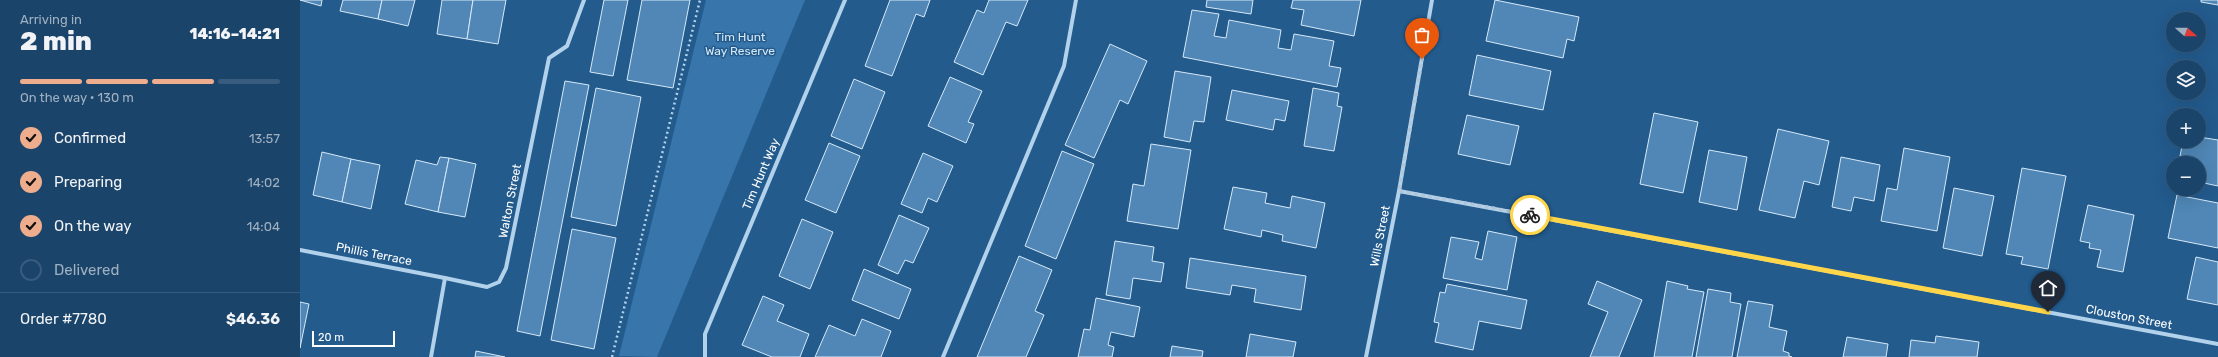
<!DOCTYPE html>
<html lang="en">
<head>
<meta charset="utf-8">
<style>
  body { margin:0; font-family:Rubik,sans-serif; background:#274e72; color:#f1f3f6; height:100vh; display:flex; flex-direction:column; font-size:15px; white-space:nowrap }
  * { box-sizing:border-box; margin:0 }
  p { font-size:13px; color:#9fb0c1 }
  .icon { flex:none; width:22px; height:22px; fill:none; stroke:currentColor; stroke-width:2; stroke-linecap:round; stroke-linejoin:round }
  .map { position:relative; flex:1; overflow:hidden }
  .sheet { display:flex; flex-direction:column; background:#1a446a; width:300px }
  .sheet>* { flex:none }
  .needle { width:26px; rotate:111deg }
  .controls { position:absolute; left:1866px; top:12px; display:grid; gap:8px }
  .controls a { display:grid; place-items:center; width:40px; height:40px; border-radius:50%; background:#1a446a; box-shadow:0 4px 16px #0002,0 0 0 1px #385c7e; font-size:20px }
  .scale { position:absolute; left:12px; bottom:10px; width:83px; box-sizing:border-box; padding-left:4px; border:2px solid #fff; border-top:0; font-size:11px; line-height:14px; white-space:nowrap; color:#fff; -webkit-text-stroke:3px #235b8d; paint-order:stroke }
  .pin { position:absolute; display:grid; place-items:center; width:34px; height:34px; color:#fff; margin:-41px -17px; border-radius:50% 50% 50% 0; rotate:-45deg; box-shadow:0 0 4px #0007 }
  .pin .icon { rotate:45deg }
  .courier { position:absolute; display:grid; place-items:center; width:40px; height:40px; margin:-20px; border:3px solid #ffd54a; border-radius:50%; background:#fff; color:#222; box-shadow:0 1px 5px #0007 }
  .overview em { font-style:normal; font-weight:800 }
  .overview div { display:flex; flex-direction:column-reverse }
  .overview { display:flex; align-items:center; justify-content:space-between; height:68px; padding:0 20px }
  h1 { font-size:26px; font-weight:800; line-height:30px }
  .bar { display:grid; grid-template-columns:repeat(4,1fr); gap:6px 4px; align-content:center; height:48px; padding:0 20px }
  .bar i { height:5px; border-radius:3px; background:#385c7e }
  .bar .current { background:#eead8d }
  .bar p { grid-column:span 4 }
  .line { display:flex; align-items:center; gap:10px; padding:0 20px; border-top:1px solid #385c7e }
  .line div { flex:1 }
  ol { padding:0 20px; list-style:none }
  li { display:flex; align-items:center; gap:12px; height:44px }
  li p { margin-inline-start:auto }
  li .icon { padding:4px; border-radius:50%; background:#eead8d; color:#111; stroke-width:4 }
  li:last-child { color:#9fb0c1 }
  li i { width:22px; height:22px; border:2px solid #385c7e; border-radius:50% }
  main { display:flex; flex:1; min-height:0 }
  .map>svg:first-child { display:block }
  .green { fill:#3775aa }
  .building { fill:#5087b6; stroke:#d6e9f8 }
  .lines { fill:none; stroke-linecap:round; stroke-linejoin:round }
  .path { stroke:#b2d1eb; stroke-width:2.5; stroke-dasharray:2 3; stroke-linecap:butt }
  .minor { stroke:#b2d1eb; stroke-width:4 }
  .done { stroke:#b2c6d7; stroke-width:4; stroke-dasharray:0 7.2 }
  .route { stroke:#ffd54a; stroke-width:5 }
  .labels { text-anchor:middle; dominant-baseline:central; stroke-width:3; stroke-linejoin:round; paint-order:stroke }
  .park-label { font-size:12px; fill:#d6e9f8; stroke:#235b8d }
  .street-label { font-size:12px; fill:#fff; stroke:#235b8d }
</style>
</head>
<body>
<main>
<section class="sheet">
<div class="overview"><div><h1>2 min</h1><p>Arriving in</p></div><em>14:16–14:21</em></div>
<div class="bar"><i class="current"></i><i class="current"></i><i class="current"></i><i></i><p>On the way · 130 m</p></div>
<ol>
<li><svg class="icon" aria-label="check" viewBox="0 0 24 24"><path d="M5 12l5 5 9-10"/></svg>Confirmed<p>13:57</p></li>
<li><svg class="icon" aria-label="check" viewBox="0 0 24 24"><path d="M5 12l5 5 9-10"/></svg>Preparing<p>14:02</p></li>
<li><svg class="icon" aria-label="check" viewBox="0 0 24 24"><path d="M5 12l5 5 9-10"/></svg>On the way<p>14:04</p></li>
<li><i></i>Delivered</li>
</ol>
<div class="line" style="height:52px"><div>Order #7780</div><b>$46.36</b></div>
</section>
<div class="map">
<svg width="1918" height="357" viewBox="0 0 1918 357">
  <rect width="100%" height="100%" fill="#235b8d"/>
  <!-- green -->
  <path class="green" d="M406,0h99l-148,357 -38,-1z"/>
  <!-- building -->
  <g class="building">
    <path d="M0,0h22l-1,6z"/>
    <path d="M43,0h39l-4,19 -38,-8z"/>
    <path d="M82,0h33l-7,26 -30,-7z"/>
    <path d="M142,0h31l-6,39 -30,-5z"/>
    <path d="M173,0h33l-8,44 -31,-5z"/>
    <path d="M304,0h24l-15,76 -23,-4z"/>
    <path d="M342,0h48l-17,88 -46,-8z"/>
    <path d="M590,0h40l-6,17 -8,-3 -24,62 -27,-10z"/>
    <path d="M689,0h39l-11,26 -11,-4 -23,53 -29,-13 23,-52 7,3z"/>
    <path d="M907,0h46l-2,14 -45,-7z"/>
    <path d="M993,0h68l-7,36 -53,-11 3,-15 -13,-2z"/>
    <path d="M1195,0l84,17 -5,24 -7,-2 -4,19 -77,-17z"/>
    <path d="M1901,0h17v5l-17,-3z"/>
    <path d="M892,10l27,4 -5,22 12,2 3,-18 52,10 -3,18 13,2 3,-16 40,7 -5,25 12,2 -4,19 -154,-30z"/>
    <path d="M810,44l37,17 -19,43 -8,-4 -26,58 -29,-13z"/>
    <path d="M1177,55l74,16 -8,39 -74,-15z"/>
    <path d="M875,71l36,6 -7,45 -10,-1 -4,21 -26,-5z"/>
    <path d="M650,77l32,14 -14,31 6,2 -8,19 -38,-17z"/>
    <path d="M554,79l31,13 -23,57 -31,-13z"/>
    <path d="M265,81l24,4 -49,251 -23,-5z"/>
    <path d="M296,88l45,9 -25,129 -45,-9z"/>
    <path d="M1013,88l26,5 -2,13 5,1 -8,44 -30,-5z"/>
    <path d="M932,90l57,11 -4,20 -10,-2 -2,11 -47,-10z"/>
    <path d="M1354,113l44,9 -15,71 -43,-9z"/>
    <path d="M1167,115l52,11 -9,39 -52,-11z"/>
    <path d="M1478,129l51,12 -10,44 -15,-4 -9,37 -36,-8z"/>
    <path d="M1899,137l19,3v46l-19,-4v-19h-5l1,-4 -15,-3 3,-15h16z"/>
    <path d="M529,143l31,13 -24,57 -31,-13z"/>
    <path d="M851,144l40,6 -13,79 -51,-8 6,-37 11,2z"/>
    <path d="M1604,148l46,9 -13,74 -56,-10 6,-33 10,2z"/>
    <path d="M1409,150l38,7 -10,53 -38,-8z"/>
    <path d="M762,151l32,13 -38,95 -31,-13z"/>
    <path d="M22,152l29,7 -9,43 -29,-7z"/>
    <path d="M623,153l30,13 -16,36 -9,-4 -6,15 -21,-9z"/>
    <path d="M140,157l9,1 -11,54 -33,-8 11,-44 21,5z"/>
    <path d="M1541,157l39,8 -6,36 -20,-4 -3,14 -19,-4z"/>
    <path d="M149,158l27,6 -11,53 -27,-5z"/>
    <path d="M51,159l29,6 -9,44 -29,-7z"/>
    <path d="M1722,168l44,8 -18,93 -27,-5 2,-7 -17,-3z"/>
    <path d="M933,187l34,6 -2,10 25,5 2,-12 33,7 -9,45 -34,-7 1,-6 -21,-5 -1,7 -37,-8z"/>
    <path d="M1654,188l40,8 -12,60 -39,-8z"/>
    <path d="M1877,195l41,8v45l-50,-10z"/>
    <path d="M1788,205l46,10 -11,57 -26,-5 4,-17 -12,-2 1,-5 -10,-2z"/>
    <path d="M599,215l30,13 -16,35 -8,-3 -7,14 -20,-9z"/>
    <path d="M502,219l31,13 -23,57 -31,-13z"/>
    <path d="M272,229l44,9 -22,111 -43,-9z"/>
    <path d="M1188,231l29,6 -10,53 -64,-12 8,-41 28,5 -4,16 7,2z"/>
    <path d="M815,241l39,6 -2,14 12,2 -3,19 -28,-4 -3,21 -24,-4z"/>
    <path d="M719,256l33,14 -17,41 9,4 -18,42h-49z"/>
    <path d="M1896,257l22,5v43l-31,-6z"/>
    <path d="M890,258l116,18 -5,34 -47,-8 2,-13 -24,-4 -2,10 -44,-7z"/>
    <path d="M564,269l47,20 -12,30 -47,-19z"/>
    <path d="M1297,281l45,19 -23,57h-29l18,-45 -20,-8z"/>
    <path d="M1367,281l21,5 -1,3 17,3 -12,65h-38z"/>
    <path d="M1147,284l80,16 -6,29 -42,-8 -6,29 -38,-8 4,-19 -5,-1 6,-30 5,1z"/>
    <path d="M1408,289l23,4 -1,9 11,2 -9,53h-36z"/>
    <path d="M463,296l21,9 -7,16 32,13 -9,23h-28l-30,-12z"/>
    <path d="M796,298l44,9 -6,30 -23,-5 -3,13 6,2 -2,10h-34l6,-28 6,1z"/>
    <path d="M1448,301l25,4 -4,22 18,4 -4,20 6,2v3l3,1h-55z"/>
    <path d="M0,302l9,2 -9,44z"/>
    <path d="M562,319l29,12 -10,26h-66l14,-32 26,11z"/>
    <path d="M950,334l46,8 -3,15h-47z"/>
    <path d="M1636,336l43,6 -2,15h-68l2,-17 24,3z"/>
    <path d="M1547,337l41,7 -2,13h-43z"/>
    <path d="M872,346l31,5 -1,6h-32z"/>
    <path d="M176,351l29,6h-30z"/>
  </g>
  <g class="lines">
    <!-- path -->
    <path class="path" d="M312,357l88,-357"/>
    <!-- minor -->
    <g class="minor">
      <path d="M1099,191l819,153"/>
      <path d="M0,250l145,28"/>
      <path d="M131,357l14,-79 42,9 12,-5 7,-14 43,-210 18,-12 17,-46"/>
      <path d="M405,357v-23l140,-334"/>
      <path d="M643,357l121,-291 12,-66"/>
      <path d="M1066,357l33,-166 33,-191"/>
    </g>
  </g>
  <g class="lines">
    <!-- done -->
    <path class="done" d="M1122,59l-23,132 131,24"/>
    <!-- route -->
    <path class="route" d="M1230,215l518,97"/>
  </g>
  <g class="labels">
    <!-- park labels -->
    <g class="park-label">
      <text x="440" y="37">Tim Hunt<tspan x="440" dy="14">Way Reserve</tspan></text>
    </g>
    <!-- street labels -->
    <g class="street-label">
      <text transform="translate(461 174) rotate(-67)">Tim Hunt Way</text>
      <text transform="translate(210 201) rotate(-79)">Walton Street</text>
      <text transform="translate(1080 236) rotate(-79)">Wills Street</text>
      <text transform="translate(74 254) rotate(11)">Phillis Terrace</text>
      <text transform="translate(1829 317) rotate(11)">Clouston Street</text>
    </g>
  </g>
</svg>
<div class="controls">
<a><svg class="needle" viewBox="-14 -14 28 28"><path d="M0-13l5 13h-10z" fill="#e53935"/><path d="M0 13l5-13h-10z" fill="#9fb0c1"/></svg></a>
<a><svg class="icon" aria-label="layers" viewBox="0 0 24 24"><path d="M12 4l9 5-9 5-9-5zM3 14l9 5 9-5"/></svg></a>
<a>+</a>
<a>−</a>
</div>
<div class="scale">20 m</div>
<div class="pin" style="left:1122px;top:59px;background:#ea580c"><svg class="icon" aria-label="bag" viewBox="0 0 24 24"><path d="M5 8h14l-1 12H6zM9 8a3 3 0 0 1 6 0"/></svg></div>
<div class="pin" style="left:1748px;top:312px;background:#1f2937"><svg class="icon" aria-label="home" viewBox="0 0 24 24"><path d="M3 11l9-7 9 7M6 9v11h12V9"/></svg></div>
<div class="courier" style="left:1230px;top:215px"><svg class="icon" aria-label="bike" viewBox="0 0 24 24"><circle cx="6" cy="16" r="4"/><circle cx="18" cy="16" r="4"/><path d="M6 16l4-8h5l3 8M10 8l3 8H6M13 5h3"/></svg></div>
</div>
</main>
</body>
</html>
